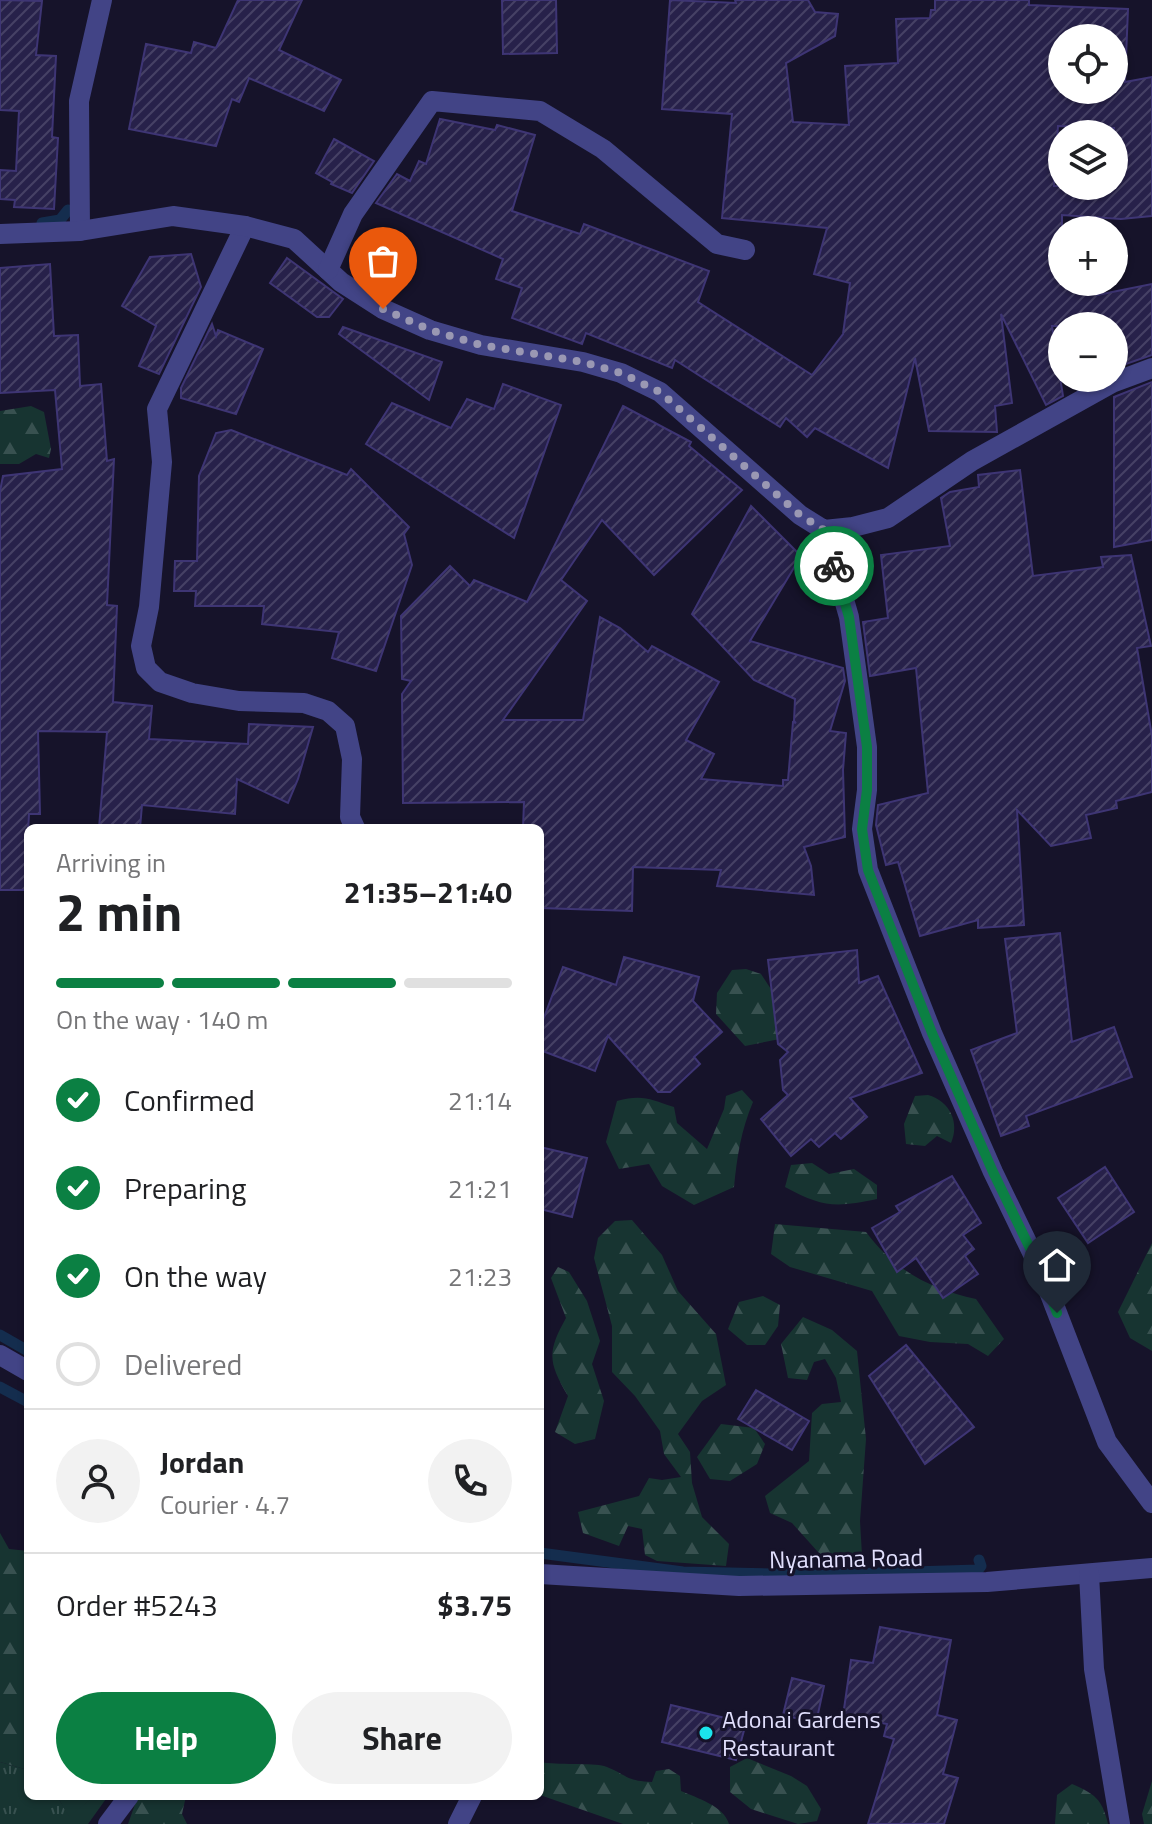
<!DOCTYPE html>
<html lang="en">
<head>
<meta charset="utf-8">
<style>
  body { margin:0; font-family:"Titillium Web",sans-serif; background:#f2f2f2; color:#202124; height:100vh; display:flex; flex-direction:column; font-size:30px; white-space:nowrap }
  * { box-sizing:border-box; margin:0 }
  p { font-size:26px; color:#757577 }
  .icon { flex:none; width:44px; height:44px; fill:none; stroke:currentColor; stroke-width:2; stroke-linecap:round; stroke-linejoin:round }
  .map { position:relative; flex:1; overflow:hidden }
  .sheet { position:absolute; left:24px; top:824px; width:520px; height:976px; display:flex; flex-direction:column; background:#fff; border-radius:12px; box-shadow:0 2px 6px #0004 }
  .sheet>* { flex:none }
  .fabs { position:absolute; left:1048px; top:24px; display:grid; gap:16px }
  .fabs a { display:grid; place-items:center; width:80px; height:80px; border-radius:50%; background:#fff; box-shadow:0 2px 6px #0004; font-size:40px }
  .pin { position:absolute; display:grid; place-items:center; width:68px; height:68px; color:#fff; margin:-82px -34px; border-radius:50% 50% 50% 0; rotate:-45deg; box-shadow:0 0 8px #0007 }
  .pin .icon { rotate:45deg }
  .courier { position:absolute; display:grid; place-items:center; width:80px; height:80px; margin:-40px; border:6px solid #0b8043; border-radius:50%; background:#fff; color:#222; box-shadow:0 2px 10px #0007 }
  .summary em { font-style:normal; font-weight:700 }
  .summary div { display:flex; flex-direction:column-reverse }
  .summary { display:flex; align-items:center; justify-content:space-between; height:136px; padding:0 32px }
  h1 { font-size:52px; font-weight:700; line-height:60px }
  .bar { display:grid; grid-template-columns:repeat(4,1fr); gap:12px 8px; align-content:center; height:96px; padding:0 32px }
  .bar i { height:10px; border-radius:6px; background:#e0e0e0 }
  .bar .active { background:#0b8043 }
  .bar p { grid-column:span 4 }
  .line { display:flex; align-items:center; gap:20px; padding:0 32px; border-top:2px solid #e0e0e0 }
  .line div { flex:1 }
  .round { display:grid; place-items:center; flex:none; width:84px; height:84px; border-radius:42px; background:#f2f2f2 }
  ol { padding:0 32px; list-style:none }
  li { display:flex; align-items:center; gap:24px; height:88px }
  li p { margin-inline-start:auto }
  li .icon { padding:8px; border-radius:50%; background:#0b8043; color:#fff; stroke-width:4 }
  li:last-child { color:#757577 }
  li i { width:44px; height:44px; border:4px solid #e0e0e0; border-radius:50% }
  .action { display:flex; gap:16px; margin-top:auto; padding:16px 32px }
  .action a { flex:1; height:92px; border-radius:48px; background:#0b8043; color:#fff; font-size:32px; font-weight:700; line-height:92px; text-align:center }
  .action a+a { background:#f2f2f2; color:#202124 }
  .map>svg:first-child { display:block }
  .grass { fill:url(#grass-tufts) }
  .forest { fill:url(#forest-firs) }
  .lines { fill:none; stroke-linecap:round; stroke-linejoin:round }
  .stream { stroke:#142d4e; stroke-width:11 }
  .building { fill:url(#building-hatch); stroke:#3e3574; stroke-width:2; fill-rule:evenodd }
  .minor { stroke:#424486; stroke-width:20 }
  .done { stroke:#9a98b3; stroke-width:8; stroke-dasharray:0 14.4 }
  .route { stroke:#0b8043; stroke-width:10 }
  .poi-dot { fill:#1be4ed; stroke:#16132a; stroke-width:3 }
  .labels { text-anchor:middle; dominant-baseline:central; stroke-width:6; stroke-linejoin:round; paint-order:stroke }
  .street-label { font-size:24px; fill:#e1dffd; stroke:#16132a }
  .poi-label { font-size:24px; fill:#e1dffd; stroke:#16132a; text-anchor:start }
</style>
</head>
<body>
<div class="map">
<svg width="1152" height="1824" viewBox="0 0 1152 1824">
  <defs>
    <pattern id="grass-tufts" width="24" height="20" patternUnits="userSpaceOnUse" patternTransform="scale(2)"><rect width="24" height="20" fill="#173431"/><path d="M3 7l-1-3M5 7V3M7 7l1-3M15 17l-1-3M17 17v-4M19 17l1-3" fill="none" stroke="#385150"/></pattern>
    <pattern id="forest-firs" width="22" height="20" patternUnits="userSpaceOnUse" patternTransform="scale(2)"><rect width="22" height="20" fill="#173431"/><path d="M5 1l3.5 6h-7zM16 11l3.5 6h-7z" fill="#385150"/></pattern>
    <pattern id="building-hatch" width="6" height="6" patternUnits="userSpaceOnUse" patternTransform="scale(2)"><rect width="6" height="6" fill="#27214a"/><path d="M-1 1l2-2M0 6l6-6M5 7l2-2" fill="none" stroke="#464165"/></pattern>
  </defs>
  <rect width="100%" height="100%" fill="#16132a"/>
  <!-- grass -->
  <path class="grass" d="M0,1762l28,8v26h29l12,20 26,-20h13l-20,28h-88z"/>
  <!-- forest -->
  <g class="forest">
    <path d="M31,406l13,6 7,37 -2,9 -13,-4 -17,10h-19v-53z"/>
    <path d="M746,969l15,5 25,38 -6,27 -35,7 -29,-32 1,-21 15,-23z"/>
    <path d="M742,1090l11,12c-12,28 -16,55 -19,85l-40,18 -32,-19 -13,-22 -30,5 -13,-27 11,-41c25,-7 33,-2 57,6l3,16 30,26 17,-40 2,-13z"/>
    <path d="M928,1095c22,6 32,28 23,48l-14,-7 -12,10 -19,-2 -2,-20 11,-28z"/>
    <path d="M812,1163l17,11 25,-5 23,16v14c-42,9 -55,8 -92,-12l6,-22z"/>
    <path d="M632,1220l30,35 16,36 38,43 10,51 -24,16 -24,33 12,18 2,31 10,34 27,27 -3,22 -69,-5 -12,-6 -3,-26 -14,-3 -9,20 -36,-13 -5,-21 61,-16 10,-18 13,2 19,-3 -17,-23 -4,-23 -25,-35 -23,-24v-46l-18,-68 4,-20 17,-17z"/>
    <path d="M775,1224l91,8c28,38 64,57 110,67l28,40 -16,17 -20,-12 -38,-2 -31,-6 -27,-45 -82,-24 -19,-13z"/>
    <path d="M1152,1243v108l-22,-13 -12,-26z"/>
    <path d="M558,1267l11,5 18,29 13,40 -8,23 12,37 -9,38 -20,5 -20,-12 13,-36c-20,-34 -21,-44 -2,-78l-15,-40z"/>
    <path d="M763,1296l17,9 -2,21 -13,19h-18l-19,-16 11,-27z"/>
    <path d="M803,1317l29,13 25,21 9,88 -6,82 2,34 -13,18 -31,-21 -26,-29 -22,-10 -5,-17 44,-35 3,-48 10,-9 19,-2 -5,-24 -11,-19 -11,3 -7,18 -19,-2 -7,-34z"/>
    <path d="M721,1424l33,4 11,16 -8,20 -27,17 -20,-2 -13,-22z"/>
    <path d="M0,1533l9,16 19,2v219l-28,-8z"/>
    <path d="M747,1758l44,18 16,10 14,23 -4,12 -19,3 -47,-15 -21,-17v-25z"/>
    <path d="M540,1762c16,3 53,1 64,4 23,8 20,15 48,16l4,-11 13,-2 11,7 1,15c16,7 43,15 48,33h-106l-83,-29z"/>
    <path d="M1152,1781v43h-8l-2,-10z"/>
    <path d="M1072,1784c23,10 30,15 36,40h-53l2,-29z"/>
    <path d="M57,1796h38l-26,21z"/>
    <path d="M138,1796h48l-4,18 5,10h-59z"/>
  </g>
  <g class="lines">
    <!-- stream -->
    <g class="stream">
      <path d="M42,223l18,-3 8,-10"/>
      <path d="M0,1335l28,16"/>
      <path d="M0,1387l28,15"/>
      <path d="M540,1553l143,19 131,3 164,-5 3,-4 -2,-6"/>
    </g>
  </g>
  <!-- building -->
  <g class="building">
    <path d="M0,0l42,1 -6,54 20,1 -4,81 6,1 -4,71 -40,-2 1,-7 -15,-1v-29l16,1 3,-60 -19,-1z"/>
    <path d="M238,0h64l-23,50 62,30 -17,31 -75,-33 -10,24 -7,-3 -16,47 -87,-17 17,-85 45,9 3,-11 22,6z"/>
    <path d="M502,0h54l1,53 -54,1z"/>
    <path d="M670,0l66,3 -1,-3h73l7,12 23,2 -3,22 -49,27 7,59 56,3 -4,-59 53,-3 -2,-44 34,-1 1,-8h4v-10h94v5l99,4 -3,73 27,-5v139l-31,3 -59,-4v67h32l3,13 55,-11v71l-38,13v-42h-62l11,70 -17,9 -45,-91 11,89 -17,3 2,26 -68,-1 -14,-73 -27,110 -73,-40 -8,9 -21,-19 -6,9 -105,-67 -3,8 -86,-35 -4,11 -70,-26 10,-30 -26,-9 7,-20 -127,-56 21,-29 13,7 9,-20 7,3 14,-45 55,11 2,-5 38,10 -23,76 68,23 4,-10 125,47 -11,31 114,73 31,-41 7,-51 -36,-9 13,-46 -105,-10 10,-104 -70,-5zM1062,38h52v52h-52zM1058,126l56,2v58h-60z"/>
    <path d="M334,139l40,22 -22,32 -21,-9 1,-2 -16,-9z"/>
    <path d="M191,254l10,33 -42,87 -20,-8 17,-40 -34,-20 28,-49z"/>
    <path d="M287,258l56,41 -14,18h-12l-47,-34z"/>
    <path d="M50,264l4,72 24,-1 2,51 21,-2 6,77 7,-2 -7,146 10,1 -4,96 39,4 -3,33 99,5 1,-20 64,3 -15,52 -10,24 -51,-24 -2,35 -93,-9 -2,23h-41l8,-96 -69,-1 2,83h-11l-4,76h-25v-399l3,-15 59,-7 -7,-79 -55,3v-125z"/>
    <path d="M212,324l4,12 2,-6 45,19 -27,65 -55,-16v-10z"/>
    <path d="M343,327l99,35 -13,38 -90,-66z"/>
    <path d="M1152,382v158l-38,7v-150z"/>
    <path d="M503,384l58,21 -47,133 -148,-94 26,-41 59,25 16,-29 27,10z"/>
    <path d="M623,406l68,36 -2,4 53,44 -88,85 -52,-55 -41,60 26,21 -84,119h80l17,-103 20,11 28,24 4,-6 67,36 -33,58 28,14 -13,25 82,7v-6h5l5,-58 3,1 -2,-2 1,-22 -41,-19 -62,-66 59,-108 50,50 -51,85 93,27 2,13 -15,50 16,2 -3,37 2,67 -41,10 7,19 3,29 -97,-9 4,-16 -88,-3 -1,44 -92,-3v-80h-17l1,-26 -121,1 -1,-109 9,-13 -9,-2 -1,-63 49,-50 20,20 4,-6 53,22z"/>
    <path d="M231,430l116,45 4,-6 58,58 -5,7 8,31 -36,106 -44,-13 7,-26 -77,-8 2,-18h-69l1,-15h-22l1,-30h22l2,-85 17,-43z"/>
    <path d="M1020,470l13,106 70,-9 -2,-10 30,-2 20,91 -14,2 15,88v56l-36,9 1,7 -31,7 5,23 -40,8 -34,-36 7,115 -46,3v-8l-58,16 -22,-74 -12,3 -10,-40 2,-20 50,-12 -12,-125 -46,8 -7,-54 25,-4 -7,-63 69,-9 -9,-48 9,-6 29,-5 -1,-12z"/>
    <path d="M1060,933l12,109 42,-15 18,50 -106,39 3,10 -28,10 -30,-86 46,-17 -12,-94z"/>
    <path d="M857,950l2,33 19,-7 44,97 -72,25 17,19 -26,22 -6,-6 -16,14 -8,-8 -20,17 -30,-37 27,-24 -5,-5 -3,-30 8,-8 -10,-8 -10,-84z"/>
    <path d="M624,957l75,20 -6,24 29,31 -28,25 6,7 -30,28h-12l-50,-56 -13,35 -55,-21v-22l23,-61 53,18z"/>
    <path d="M540,1147l47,11 -15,59 -32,-8z"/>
    <path d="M1105,1167l29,45 -46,31 -30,-45z"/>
    <path d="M952,1176l29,47 -18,12 11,14 -9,7 13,18 -35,24 -27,-40 -19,14 -25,-44 28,-16 -4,-6z"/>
    <path d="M906,1345l68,82 -49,37 -56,-88z"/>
    <path d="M756,1390l53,31 -17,29 -54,-31z"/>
    <path d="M880,1627l71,13 -14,75 20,5 -14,54 15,4 -14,46h-76l26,-85 -10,-3 3,-12 -44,-8 8,-56 22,3z"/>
    <path d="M792,1678l32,8 -8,37 -33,-8z"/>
    <path d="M671,1705l75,18 -10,37 -74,-18z"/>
  </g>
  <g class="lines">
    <!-- minor -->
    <g class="minor">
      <path d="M245,226l-88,183 5,53 -13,145 -8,39 5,22 14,14 32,11 47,8 65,2 24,8 17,15 7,33 -2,58 5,11"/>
      <path d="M80,231l-1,-130 23,-101"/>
      <path d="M0,234l80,-3 93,-15 72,10 49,13 47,43 42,27 47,21 51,15 102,17 38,11 39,19 140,123 24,15 29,-3 35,-9 84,-57 140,-78 40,-15"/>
      <path d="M328,270l25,-56 79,-113 108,10 63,38 114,95 28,6"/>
      <path d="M824,530l25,87 18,130v43l-5,39 6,41 64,163 61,139 48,99 66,171 45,61"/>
      <path d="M0,1355l28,16"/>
      <path d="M540,1574l199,12 248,-4 165,-14"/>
      <path d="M1089,1574l5,95 26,155"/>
      <path d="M108,1824l21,-28"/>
      <path d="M458,1824l14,-28"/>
    </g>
  </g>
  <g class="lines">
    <!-- done -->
    <path class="done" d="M383,309l47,21 51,15 102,17 38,11 39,19 140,123 24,15 10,36"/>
    <!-- route -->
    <path class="route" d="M834,566l15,51 18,130v43l-5,39 6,41 64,163 61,139 48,99 16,42"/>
  </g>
  <!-- markers -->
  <circle class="poi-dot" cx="706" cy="1733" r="8"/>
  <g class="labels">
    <!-- street labels -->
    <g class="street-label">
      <text transform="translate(846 1558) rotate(-1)">Nyanama Road</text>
    </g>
    <!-- poi labels -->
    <g class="poi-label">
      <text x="722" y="1719">Adonai Gardens<tspan x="722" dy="28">Restaurant</tspan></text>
    </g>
  </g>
</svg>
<div class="fabs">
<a><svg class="icon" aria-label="locate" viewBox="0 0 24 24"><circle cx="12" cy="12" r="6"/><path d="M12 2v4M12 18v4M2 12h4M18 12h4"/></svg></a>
<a><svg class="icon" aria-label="layers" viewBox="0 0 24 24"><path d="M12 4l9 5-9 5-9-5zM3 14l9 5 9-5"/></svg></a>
<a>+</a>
<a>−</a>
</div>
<div class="pin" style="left:383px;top:309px;background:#ea580c"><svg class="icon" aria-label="bag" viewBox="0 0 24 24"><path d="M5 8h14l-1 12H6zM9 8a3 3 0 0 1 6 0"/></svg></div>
<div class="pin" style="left:1057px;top:1313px;background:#1f2937"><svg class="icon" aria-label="home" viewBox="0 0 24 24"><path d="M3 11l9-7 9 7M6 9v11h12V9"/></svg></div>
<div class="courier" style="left:834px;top:566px"><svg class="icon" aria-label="bike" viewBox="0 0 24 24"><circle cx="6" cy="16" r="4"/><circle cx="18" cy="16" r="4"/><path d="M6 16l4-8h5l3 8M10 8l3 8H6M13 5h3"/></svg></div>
<section class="sheet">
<div class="summary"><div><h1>2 min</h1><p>Arriving in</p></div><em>21:35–21:40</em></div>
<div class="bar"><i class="active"></i><i class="active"></i><i class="active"></i><i></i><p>On the way · 140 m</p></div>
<ol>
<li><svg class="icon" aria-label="check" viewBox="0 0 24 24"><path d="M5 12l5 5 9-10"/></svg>Confirmed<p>21:14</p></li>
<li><svg class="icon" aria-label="check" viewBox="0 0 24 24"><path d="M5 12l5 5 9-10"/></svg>Preparing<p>21:21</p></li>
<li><svg class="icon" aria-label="check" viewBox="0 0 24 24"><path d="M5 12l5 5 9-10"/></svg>On the way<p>21:23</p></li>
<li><i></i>Delivered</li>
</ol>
<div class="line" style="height:144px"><a class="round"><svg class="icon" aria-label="person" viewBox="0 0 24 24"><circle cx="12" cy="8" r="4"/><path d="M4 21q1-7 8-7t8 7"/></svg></a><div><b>Jordan</b><p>Courier · 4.7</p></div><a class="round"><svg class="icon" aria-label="phone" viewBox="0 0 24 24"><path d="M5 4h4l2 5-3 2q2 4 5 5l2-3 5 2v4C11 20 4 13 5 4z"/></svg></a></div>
<div class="line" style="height:104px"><div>Order #5243</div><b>$3.75</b></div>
<div class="action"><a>Help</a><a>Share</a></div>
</section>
</div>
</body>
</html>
